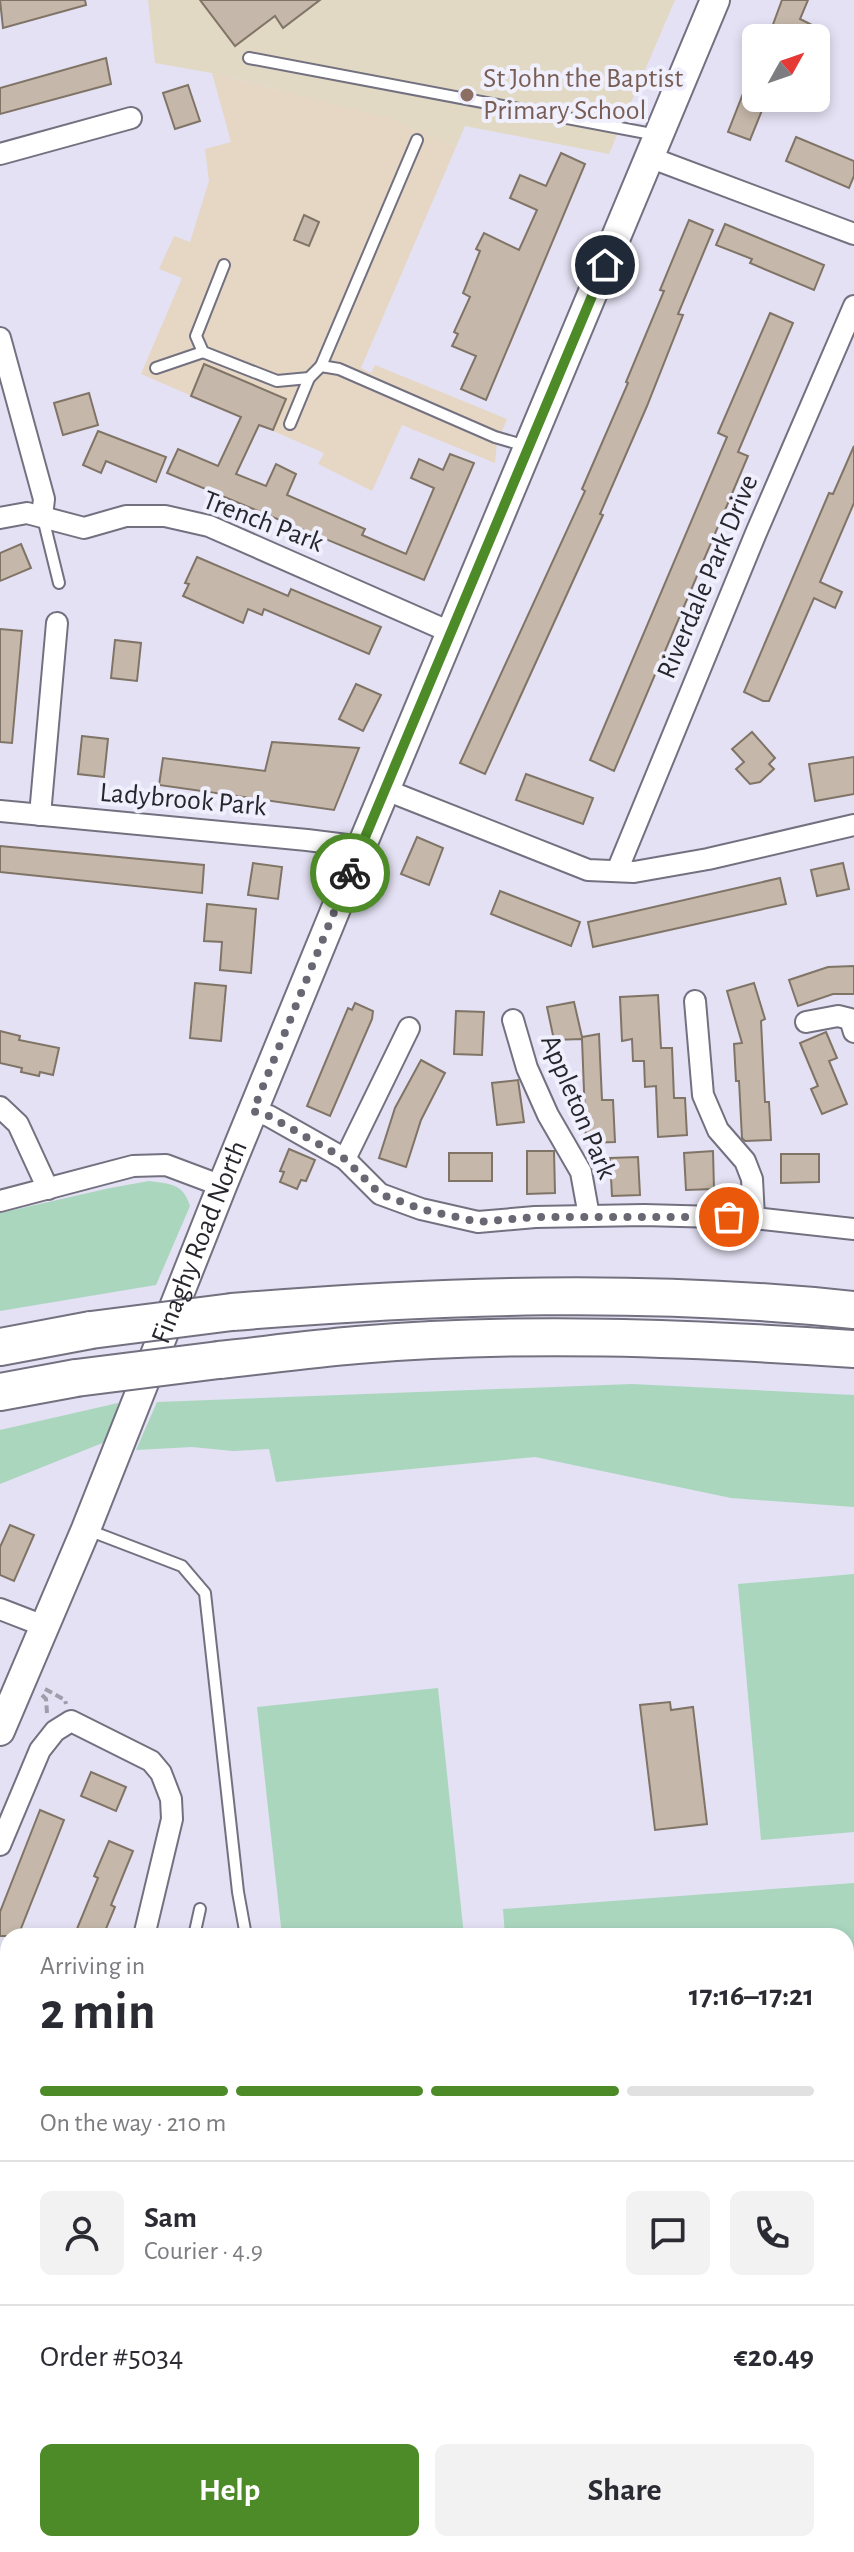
<!DOCTYPE html>
<html lang="en">
<head>
<meta charset="utf-8">
<style>
  body { margin:0; font-family:"Alegreya Sans",sans-serif; background:#f2f2f3; color:#2b2b33; height:100vh; display:flex; flex-direction:column; font-size:30px; white-space:nowrap }
  * { box-sizing:border-box; margin:0 }
  p { font-size:26px; color:#7c7c81 }
  .icon { flex:none; width:44px; height:44px; fill:none; stroke:currentColor; stroke-width:2; stroke-linecap:round; stroke-linejoin:round }
  .map { position:relative; flex:1; overflow:hidden }
  .sheet { position:absolute; left:0px; top:1928px; width:854px; height:624px; display:flex; flex-direction:column; background:#fff; border-radius:24px 24px 0 0; box-shadow:0 4px 12px #0003 }
  .sheet>* { flex:none }
  .needle { width:52px; rotate:50deg }
  .buttons { position:absolute; left:742px; top:24px; display:grid; gap:16px }
  .buttons a { display:grid; place-items:center; width:88px; height:88px; border-radius:12px; background:#fff; box-shadow:0 4px 12px #0003; font-size:40px }
  .pin { position:absolute; display:grid; place-items:center; width:68px; height:68px; color:#fff; margin:-34px; border:4px solid #fff; border-radius:50%; box-shadow:0 2px 8px #0007 }
  .courier { position:absolute; display:grid; place-items:center; width:80px; height:80px; margin:-40px; border:6px solid #4d8a28; border-radius:50%; background:#fff; color:#222; box-shadow:0 2px 10px #0007 }
  .headline em { font-style:normal; font-weight:600 }
  .headline div { display:flex; flex-direction:column-reverse }
  .headline { display:flex; align-items:center; justify-content:space-between; height:136px; padding:0 40px }
  h1 { font-size:52px; font-weight:600; line-height:60px }
  .bar { display:grid; grid-template-columns:repeat(4,1fr); gap:12px 8px; align-content:center; height:96px; padding:0 40px }
  .bar i { height:10px; border-radius:6px; background:#e1e1e2 }
  .bar .active { background:#4d8a28 }
  .bar p { grid-column:span 4 }
  .line { display:flex; align-items:center; gap:20px; padding:0 40px; border-top:2px solid #e1e1e2 }
  .line div { flex:1 }
  .round { display:grid; place-items:center; flex:none; width:84px; height:84px; border-radius:12px; background:#f2f2f3 }
  .cta { display:flex; gap:16px; margin-top:auto; padding:16px 40px }
  .cta a { flex:1; height:92px; border-radius:12px; background:#4d8a28; color:#fff; font-size:32px; font-weight:600; line-height:92px; text-align:center }
  .cta a+a { background:#f2f2f3; color:#2b2b33 }
  .map>svg:first-child { display:block }
  .industrial { fill:#e6d7c5 }
  .education { fill:#e2d9c4 }
  .green { fill:#aad6be }
  .building { fill:#c5b8aa; stroke:#807467; stroke-width:2 }
  .lines { fill:none; stroke-linecap:round; stroke-linejoin:round }
  .lane-casing { stroke:#737180; stroke-width:14 }
  .street-casing { stroke:#737180; stroke-width:24 }
  .secondary-casing { stroke:#737180; stroke-width:32 }
  .highway-casing { stroke:#737180; stroke-width:40 }
  .path { stroke:#9f9dab; stroke-width:4; stroke-dasharray:8 4; stroke-linecap:butt }
  .lane { stroke:#fff; stroke-width:10 }
  .street { stroke:#fff; stroke-width:20 }
  .secondary { stroke:#fff; stroke-width:28 }
  .highway { stroke:#fff; stroke-width:36 }
  .highway-bridge-casing { stroke:#737180; stroke-width:40; stroke-linecap:butt }
  .highway-bridge { stroke:#fff; stroke-width:36 }
  .done { stroke:#696772; stroke-width:8; stroke-dasharray:0 14.4 }
  .route { stroke:#4d8a28; stroke-width:10 }
  .education-dot { fill:#8d6e63; stroke:#f0effd; stroke-width:3 }
  .labels { text-anchor:middle; dominant-baseline:central; stroke-width:8; stroke-linejoin:round; paint-order:stroke }
  .education-label { font-size:28px; fill:#785e54; stroke:#f0effd; text-anchor:start }
  .street-label { font-size:28px; fill:#27262d; stroke:#f0effd }
</style>
</head>
<body>
<div class="map">
<svg width="854" height="2552" viewBox="0 0 854 2552">
  <rect width="100%" height="100%" fill="#e3e1f3"/>
  <!-- industrial -->
  <path class="industrial" d="M212,73l177,45 67,29 -95,221 10,5 4,-8 132,54 -10,24 -2,20 -93,-38 -30,66 -54,-27 6,-11 -183,-79 41,-96 -23,-9 15,-33 16,6 19,-61 -4,-32 26,-7z"/>
  <!-- education -->
  <path class="education" d="M148,0h527l-66,154 -144,-28 -9,21 -68,-29 -176,-45 -57,-10z"/>
  <!-- green -->
  <g class="green">
    <path d="M149,1181c21,3 34,2 41,25l-34,79 -156,26v-98l110,-25z"/>
    <path d="M632,1384l222,11v112l-123,-9 -196,-41 -259,25 -7,-33 -36,2 -41,-4 -56,3 21,-48z"/>
    <path d="M118,1403l-8,37 -110,44v-54z"/>
    <path d="M854,1574v258l-93,8 -23,-256z"/>
    <path d="M438,1688l26,248h-182l-25,-229z"/>
    <path d="M854,1883v198h-8v-145h-341l-2,-27z"/>
  </g>
  <!-- building -->
  <g class="building">
    <path d="M0,0h85l1,5 -83,23z"/>
    <path d="M200,0h120l-37,28 -8,-12 -40,30z"/>
    <path d="M782,0h26l-8,19 14,7 -6,12h-40z"/>
    <path d="M106,58l5,26 -111,30v-26z"/>
    <path d="M755,63l1,35h11l-17,42 -22,-8z"/>
    <path d="M188,85l12,36 -25,8 -12,-36z"/>
    <path d="M796,137l58,24v15l-5,12 -63,-27z"/>
    <path d="M561,153l24,11 -99,236 -25,-11 15,-33 -24,-10 6,-12 -4,-2 16,-35 -7,-4 17,-42 -4,-2 8,-16 35,17 18,-40 -27,-12 10,-23 26,11z"/>
    <path d="M304,215l15,7 -10,24 -15,-6z"/>
    <path d="M689,220l24,10 -35,84 5,1 -36,91 -47,108 3,1 -118,259 -25,-11 125,-272 -3,-2 46,-106 -2,-1 38,-91 -4,-1z"/>
    <path d="M725,224l99,41 -10,25 -64,-27 2,-4 -36,-14z"/>
    <path d="M770,313l23,10 -55,129 10,4 -134,315 -24,-11 137,-323 -9,-4z"/>
    <path d="M204,364l82,35 -13,31 -14,-5 -23,49 30,12 10,-22 20,10 -9,21 78,34 -3,6 44,19 28,-66 -23,-10 8,-19 24,11 7,-16 24,9 -50,117 -257,-107 11,-24 40,17 23,-49 -50,-21z"/>
    <path d="M89,393l9,32 -35,10 -9,-32z"/>
    <path d="M98,431l68,26 -10,25 -50,-21 -5,12 -18,-8z"/>
    <path d="M854,446v57l-34,79 22,10 -7,16 -21,-10 -45,103h-6l-19,-9 85,-199 4,1z"/>
    <path d="M21,544l10,24 -31,13v-28z"/>
    <path d="M197,557l91,39 3,-7 90,38 -12,27 -105,-45 -2,6 -14,-6 -5,14 -60,-27 6,-12 -4,-1z"/>
    <path d="M0,629l22,2 -10,112 -12,-1z"/>
    <path d="M115,640l26,3 -4,38 -26,-3z"/>
    <path d="M356,684l25,11 -18,36 -24,-12z"/>
    <path d="M752,732l23,26 -6,6 5,5 -14,13 -10,2 -14,-15 8,-7 -12,-13z"/>
    <path d="M82,736l26,3 -4,38 -26,-3z"/>
    <path d="M272,742l87,6 -25,62 -175,-25 4,-27 102,13z"/>
    <path d="M854,757v37l-39,7 -6,-37z"/>
    <path d="M526,774l67,24 -10,26 -67,-24z"/>
    <path d="M417,837l26,11 -14,37 -28,-11z"/>
    <path d="M0,846l204,19 -2,28 -202,-21z"/>
    <path d="M253,863l29,4 -4,32 -30,-4z"/>
    <path d="M843,863l6,26 -32,7 -6,-26z"/>
    <path d="M780,878l6,26 -193,43 -5,-25z"/>
    <path d="M500,891l80,31 -9,24 -80,-32z"/>
    <path d="M207,904l49,5 -5,64 -31,-3 2,-28 -18,-1z"/>
    <path d="M854,966v28h-21l-35,12 -9,-26 39,-13z"/>
    <path d="M195,983l31,3 -5,55 -31,-3z"/>
    <path d="M754,983l11,36 -4,2 4,81h4l2,38 -26,1 -3,-3 -3,-57h-3l-2,-37 8,-1 -15,-52z"/>
    <path d="M658,995l3,53h11l2,50h11l2,37 -29,2 -2,-51 -11,1 -1,-26h-11l-1,-22 -10,2 -2,-44z"/>
    <path d="M574,1002l8,35 17,-3 3,66h11l2,42 -29,1 -4,-104 -28,1 -7,-33z"/>
    <path d="M355,1003l18,8 -1,8 -42,97 -23,-10 41,-98 4,2z"/>
    <path d="M456,1011l28,1 -2,43 -28,-1z"/>
    <path d="M0,1031l20,5 -1,4 40,8 -6,27 -13,-3 -1,4 -18,-4 1,-4 -22,-5z"/>
    <path d="M826,1032l11,26 -8,3 18,43 -25,10 -11,-25 7,-3 -18,-43z"/>
    <path d="M421,1060l24,13 -24,47 -15,47 -27,-9 16,-50z"/>
    <path d="M518,1080l6,42 -27,3 -5,-42z"/>
    <path d="M289,1149l26,11 -9,21 -5,-1 -4,9 -17,-7 4,-10 -4,-1z"/>
    <path d="M527,1151h27l1,42 -28,1z"/>
    <path d="M713,1151l1,38 -28,1 -2,-37z"/>
    <rect x="449" y="1153" width="43" height="28"/>
    <path d="M781,1154h38v28l-38,1z"/>
    <path d="M638,1157l2,38 -28,1 -2,-38z"/>
    <path d="M10,1525l24,10 -20,46 -14,-6v-28z"/>
    <path d="M670,1702l1,8 22,-3 14,117 -52,6 -15,-125z"/>
    <path d="M91,1772l35,15 -10,24 -35,-15z"/>
    <path d="M40,1810l24,10 -46,116h-18v-24z"/>
    <path d="M109,1841l24,10 -22,54 4,2 -12,29h-29l24,-58 -4,-2z"/>
  </g>
  <g class="lines">
    <!-- lane casing -->
    <g class="lane-casing">
      <g id="lane">
        <path d="M249,58l408,77"/>
        <path d="M224,265l-28,71 7,16 74,29 32,-3 12,-12 18,3 156,68 31,9"/>
        <path d="M321,366l96,-226"/>
        <path d="M156,368l47,-16"/>
        <path d="M290,424l19,-46"/>
        <path d="M43,518l16,65"/>
        <path d="M88,1530l94,36 23,27 33,299 8,44"/>
        <path d="M194,1936l6,-27"/>
        <path d="M846,2324l8,1"/>
      </g>
    </g>
    <!-- street casing -->
    <g class="street-casing">
      <g id="street">
        <path d="M0,154l131,-36"/>
        <path d="M649,157l205,77"/>
        <path d="M0,338l44,161 -2,17"/>
        <path d="M0,518l27,-5 57,15 42,-12h39l44,10 241,106"/>
        <path d="M386,790l202,80 46,2 74,-13 146,-34"/>
        <path d="M0,811l307,29 40,5 13,5"/>
        <path d="M40,815l17,-192"/>
        <path d="M617,871l139,-338 98,-227"/>
        <path d="M695,1001l8,94 15,35 27,31 7,18 2,39"/>
        <path d="M513,1020l14,48 21,47 33,57 8,44"/>
        <path d="M806,1022l32,-6 12,3 4,13"/>
        <path d="M0,1107l18,17 30,65"/>
        <path d="M253,1111l16,5 76,43 35,35 41,15 57,13 57,-5 109,-2 110,3 100,11"/>
        <path d="M345,1159l64,-131"/>
        <path d="M0,1201l133,-35 33,-1 56,21"/>
        <path d="M0,1609l44,17"/>
        <path d="M0,1845l40,-95 15,-19 16,-10 80,40 10,12 10,26 1,20 -28,117"/>
        <path d="M0,2281l8,-15"/>
        <path d="M0,2478l8,3"/>
        <path d="M169,2544l34,8"/>
        <path d="M758,2552l5,-8"/>
      </g>
    </g>
    <!-- secondary casing -->
    <g class="secondary-casing">
      <g id="secondary">
        <path id="s1" d="M0,1731l86,-202 136,-343 138,-336 355,-850"/>
      </g>
    </g>
    <!-- highway casing -->
    <g class="highway-casing">
      <g id="highway">
        <path d="M232,1312c208,-17 414,-24 622,-2"/>
        <path d="M0,1347l91,-17"/>
        <path d="M219,1360c46,-5 92,-11 138,-15 165,-14 332,-7 497,4"/>
        <path d="M0,1392l76,-14"/>
      </g>
    </g>
    <!-- path -->
    <g class="path">
      <path d="M45,1689l20,11 1,4"/>
      <path d="M42,1695l4,4 1,14"/>
    </g>
    <!-- lane -->
    <use href="#lane" class="lane"/>
    <!-- street -->
    <use href="#street" class="street"/>
    <!-- secondary -->
    <use href="#secondary" class="secondary"/>
    <!-- highway -->
    <use href="#highway" class="highway"/>
    <!-- highway-bridge casing -->
    <g class="highway-bridge-casing">
      <g id="highway-bridge">
        <path d="M91,1330l141,-18"/>
        <path d="M76,1378l143,-18"/>
      </g>
    </g>
    <!-- highway-bridge -->
    <use href="#highway-bridge" class="highway-bridge"/>
  </g>
  <g class="lines">
    <!-- done -->
    <path class="done" d="M350,873l-97,238 16,5 76,43 35,35 41,15 57,13 57,-5h194"/>
    <!-- route -->
    <path class="route" d="M350,873l255,-608"/>
  </g>
  <!-- markers -->
  <circle class="education-dot" cx="467" cy="95" r="8"/>
  <g class="labels">
    <!-- education labels -->
    <g class="education-label">
      <text x="483" y="79">St John the Baptist<tspan x="483" dy="32">Primary School</tspan></text>
    </g>
    <!-- street labels -->
    <g class="street-label">
      <text transform="translate(263 522) rotate(21)">Trench Park</text>
      <text transform="translate(708 577) rotate(-67)">Riverdale Park Drive</text>
      <text transform="translate(183 800) rotate(5)">Ladybrook Park</text>
      <text transform="translate(578 1107) rotate(67)">Appleton Park</text>
      <text stroke="none"><textPath href="#s1" startOffset="528">Finaghy Road North</textPath></text>
    </g>
  </g>
</svg>
<div class="buttons">
<a><svg class="needle" viewBox="-14 -14 28 28"><path d="M0-13l5 13h-10z" fill="#e53935"/><path d="M0 13l5-13h-10z" fill="#7c7c81"/></svg></a>
</div>
<div class="pin" style="left:729px;top:1217px;background:#ea580c"><svg class="icon" aria-label="bag" viewBox="0 0 24 24"><path d="M5 8h14l-1 12H6zM9 8a3 3 0 0 1 6 0"/></svg></div>
<div class="pin" style="left:605px;top:265px;background:#1f2937"><svg class="icon" aria-label="home" viewBox="0 0 24 24"><path d="M3 11l9-7 9 7M6 9v11h12V9"/></svg></div>
<div class="courier" style="left:350px;top:873px"><svg class="icon" aria-label="bike" viewBox="0 0 24 24"><circle cx="6" cy="16" r="4"/><circle cx="18" cy="16" r="4"/><path d="M6 16l4-8h5l3 8M10 8l3 8H6M13 5h3"/></svg></div>
<section class="sheet">
<div class="headline"><div><h1>2 min</h1><p>Arriving in</p></div><em>17:16–17:21</em></div>
<div class="bar"><i class="active"></i><i class="active"></i><i class="active"></i><i></i><p>On the way · 210 m</p></div>
<div class="line" style="height:144px"><a class="round"><svg class="icon" aria-label="person" viewBox="0 0 24 24"><circle cx="12" cy="8" r="4"/><path d="M4 21q1-7 8-7t8 7"/></svg></a><div><b>Sam</b><p>Courier · 4.9</p></div><a class="round"><svg class="icon" aria-label="chat" viewBox="0 0 24 24"><path d="M4 5h16v11H9l-5 4z"/></svg></a><a class="round"><svg class="icon" aria-label="phone" viewBox="0 0 24 24"><path d="M5 4h4l2 5-3 2q2 4 5 5l2-3 5 2v4C11 20 4 13 5 4z"/></svg></a></div>
<div class="line" style="height:104px"><div>Order #5034</div><b>€20.49</b></div>
<div class="cta"><a>Help</a><a>Share</a></div>
</section>
</div>
</body>
</html>
